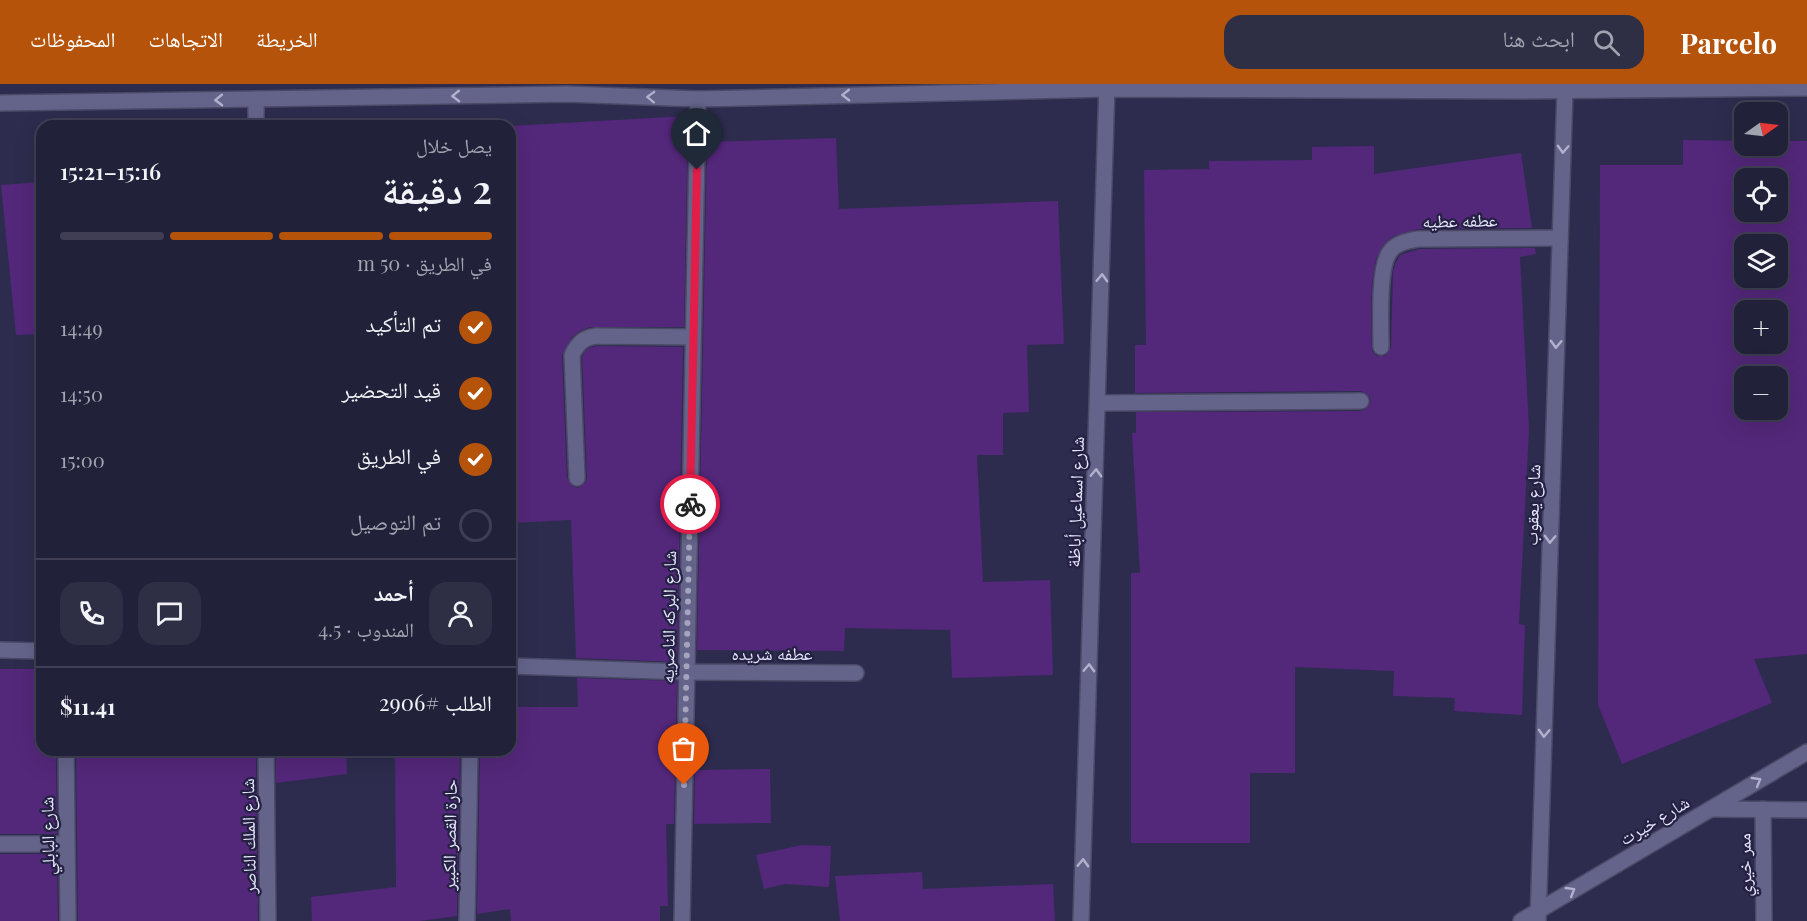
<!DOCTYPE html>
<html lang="ar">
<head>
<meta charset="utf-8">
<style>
  body { margin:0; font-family:"Playfair Display","Noto Naskh Arabic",serif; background:#2e2e45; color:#f1f3f6; direction:rtl; height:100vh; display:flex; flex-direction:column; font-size:22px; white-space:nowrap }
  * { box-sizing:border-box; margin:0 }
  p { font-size:20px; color:#a2a3af }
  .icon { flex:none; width:33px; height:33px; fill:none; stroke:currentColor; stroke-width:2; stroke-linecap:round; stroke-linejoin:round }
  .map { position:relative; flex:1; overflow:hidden; direction:ltr }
  .drawer { position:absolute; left:36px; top:36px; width:480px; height:636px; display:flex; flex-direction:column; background:#22213a; border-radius:18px; box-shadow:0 6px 24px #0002,0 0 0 2px #3f3e54; direction:rtl }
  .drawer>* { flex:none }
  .needle { width:39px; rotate:76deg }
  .fabs { position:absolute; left:1734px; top:18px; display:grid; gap:12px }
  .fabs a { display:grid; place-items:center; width:54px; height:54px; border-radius:12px; background:#22213a; box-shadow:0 6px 24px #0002,0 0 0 2px #3f3e54; font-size:30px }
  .pin { position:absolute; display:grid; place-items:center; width:51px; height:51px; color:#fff; margin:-62px -26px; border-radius:50% 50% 50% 0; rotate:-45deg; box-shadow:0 0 6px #0007 }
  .pin .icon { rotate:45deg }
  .courier { position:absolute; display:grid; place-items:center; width:60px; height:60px; margin:-30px; border:4px solid #e11d48; border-radius:50%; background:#fff; color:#222; box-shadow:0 2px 8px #0007 }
  .overview em { font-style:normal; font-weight:600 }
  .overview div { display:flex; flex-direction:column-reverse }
  .overview { display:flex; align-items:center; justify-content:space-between; height:102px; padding:0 24px }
  h1 { font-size:39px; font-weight:600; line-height:45px }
  .bar { display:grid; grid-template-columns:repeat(4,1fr); gap:9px 6px; align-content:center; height:72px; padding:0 24px }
  .bar i { height:8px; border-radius:4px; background:#3f3e54 }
  .bar .active { background:#b45309 }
  .bar p { grid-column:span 4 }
  .line { display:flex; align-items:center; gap:15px; padding:0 24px; border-top:2px solid #3f3e54 }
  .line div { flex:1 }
  .round { display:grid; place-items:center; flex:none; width:63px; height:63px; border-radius:18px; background:#2e2e45 }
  ol { padding:0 24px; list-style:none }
  li { display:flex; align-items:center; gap:18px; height:66px }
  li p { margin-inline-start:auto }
  li .icon { padding:6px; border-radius:50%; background:#b45309; color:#fff; stroke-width:4 }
  li:last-child { color:#a2a3af }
  li i { width:33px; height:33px; border:3px solid #3f3e54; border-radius:50% }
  header { display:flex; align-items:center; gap:36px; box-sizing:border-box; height:84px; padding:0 30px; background:#b45309; color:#fff }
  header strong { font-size:28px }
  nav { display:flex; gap:33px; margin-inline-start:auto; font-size:21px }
  .search { width:420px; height:54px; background:#2e2e45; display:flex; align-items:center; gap:15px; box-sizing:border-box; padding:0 21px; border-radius:18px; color:#a2a3af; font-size:22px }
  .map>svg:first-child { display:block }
  .building { fill:#53277a; fill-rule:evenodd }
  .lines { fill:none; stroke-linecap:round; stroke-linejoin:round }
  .street-casing { stroke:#4c4967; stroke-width:18 }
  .secondary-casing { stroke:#4c4967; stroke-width:18 }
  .street { stroke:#64648b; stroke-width:15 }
  .secondary { stroke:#64648b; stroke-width:15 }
  .oneway { stroke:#b1b1ce }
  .done { stroke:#a4a4be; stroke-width:6; stroke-dasharray:0 10.8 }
  .route { stroke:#e11d48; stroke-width:8 }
  .labels { text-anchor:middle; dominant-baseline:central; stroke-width:4.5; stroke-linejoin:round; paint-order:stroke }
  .street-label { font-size:18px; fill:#e4e4fb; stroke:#242143 }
</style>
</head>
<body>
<header>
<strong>Parcelo</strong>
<div class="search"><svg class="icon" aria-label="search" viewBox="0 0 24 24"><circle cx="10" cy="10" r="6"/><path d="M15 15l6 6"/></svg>ابحث هنا</div>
<nav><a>الخريطة</a><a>الاتجاهات</a><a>المحفوظات</a></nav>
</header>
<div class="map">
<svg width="1807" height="837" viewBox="0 0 1807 837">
  <rect width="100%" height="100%" fill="#2d2c4e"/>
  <!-- building -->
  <g class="building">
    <path d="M688,32l-4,211h-94l-10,4 -8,6 -10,18 5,123 5,8 6,2 7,-5 2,-5 -5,-121 2,-4 5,-5 8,-2 86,1 -6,315 -101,-4 -5,-138 -61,3v-397z"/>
    <path d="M836,54l3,71 219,-8 6,143 -37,1 2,67 -26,1v42h-26l6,127 67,-2 3,95 -101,3 -2,-48 -105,-2 -1,23 -147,-1 10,-508z"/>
    <path d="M1683,56l61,1v5h34v-5h29v513l-53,5 18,44 -150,61 -24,-59 2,-540h83zM1744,94h34v34h-34zM1744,160h34v34h-34zM1744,226h34v34h-34zM1744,292h34v34h-34z"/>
    <path d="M1374,62v28l147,-21 11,75 -114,1 -24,7 -10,8 -8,15 -4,24 -1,29 1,39 5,5h8l6,-9 2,-74 2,-9 5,-9 19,-6 116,-1 1,6 -16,3 9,172 -10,195 6,1 -3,90 -68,-4 1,-13 -62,-2 1,-25 -99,-4v106h-45v70h-119v-270h9l-8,-140h4v-21l225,-1 5,-2 5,-7 -2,-6 -8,-5 -226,2v-48h11l-2,-175 65,-1v-8l103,-1v-13z"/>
    <path d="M42,98v152l-26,1 -15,-150z"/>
    <path d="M0,585h42v81h14l1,84h-57z"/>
    <path d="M577,594l100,3 -3,143h-8l2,82h-8v15h-149l-1,-12 -33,5 3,-164h30v-43h68z"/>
    <path d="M76,666h180l2,171h-180z"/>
    <path d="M276,666h70l1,24 -71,9z"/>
    <path d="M395,666h65l-3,166 -37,5h-108l-1,-24 85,-10z"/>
    <path d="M770,685l1,54 -77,1 1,-54z"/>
    <path d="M802,761l29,1 -2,41 -44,-3 -21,5 -8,-34z"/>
    <path d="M0,770h57l1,67h-58z"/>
    <path d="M922,788l1,17 130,-5 2,37h-215l-5,-45z"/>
  </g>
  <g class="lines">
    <!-- street casing -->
    <g class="street-casing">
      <g id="street">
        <path d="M256,15v27"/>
        <path d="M1381,263c0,-22 -3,-77 8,-94 6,-10 18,-12 29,-14l142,-1"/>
        <path d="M1098,319l263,-2"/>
        <path d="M577,394l-5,-123c6,-12 11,-17 24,-19l97,1"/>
        <path d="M0,566l42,1"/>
        <path d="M510,582l177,6 169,1"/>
        <path d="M66,666l2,171"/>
        <path d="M266,666l2,171"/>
        <path d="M1711,725l96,1"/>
        <path d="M1763,725l1,112"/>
        <path d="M0,760h67"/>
        <path d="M467,837l3,-171"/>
        <path d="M682,837l16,-822"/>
        <path d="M1081,837l26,-837"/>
        <path d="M1538,837l27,-831"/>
      </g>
    </g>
    <!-- secondary casing -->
    <g class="secondary-casing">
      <g id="secondary">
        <path d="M0,19l567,-9 131,5 409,-10 413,2 287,-3"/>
        <path d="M1521,837l286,-169"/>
      </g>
    </g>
    <!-- street -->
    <use href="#street" class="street"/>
    <!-- secondary -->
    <use href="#secondary" class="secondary"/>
  </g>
  <!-- one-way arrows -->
  <defs><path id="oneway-chevron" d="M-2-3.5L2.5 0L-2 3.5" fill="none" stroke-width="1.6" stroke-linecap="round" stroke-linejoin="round" transform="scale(1.5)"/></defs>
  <g class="oneway">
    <use href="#oneway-chevron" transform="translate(846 11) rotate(179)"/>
    <use href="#oneway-chevron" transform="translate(456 12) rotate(179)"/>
    <use href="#oneway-chevron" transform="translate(651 13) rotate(-178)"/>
    <use href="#oneway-chevron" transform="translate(219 16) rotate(179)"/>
    <use href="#oneway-chevron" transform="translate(1563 65) rotate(92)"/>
    <use href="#oneway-chevron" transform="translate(1102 194) rotate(-88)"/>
    <use href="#oneway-chevron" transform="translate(1556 260) rotate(92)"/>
    <use href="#oneway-chevron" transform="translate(1096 389) rotate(-88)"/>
    <use href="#oneway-chevron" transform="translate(1550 455) rotate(92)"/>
    <use href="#oneway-chevron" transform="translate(1089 584) rotate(-88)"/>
    <use href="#oneway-chevron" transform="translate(1544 649) rotate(92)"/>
    <use href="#oneway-chevron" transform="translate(1757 697) rotate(-30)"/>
    <use href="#oneway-chevron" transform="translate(1083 779) rotate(-88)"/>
    <use href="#oneway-chevron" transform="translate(1571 807) rotate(-31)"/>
  </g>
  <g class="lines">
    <!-- done -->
    <path class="done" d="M684,701l6,-281"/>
    <!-- route -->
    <path class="route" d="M690,420l7,-334"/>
  </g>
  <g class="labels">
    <!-- street labels -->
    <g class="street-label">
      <text transform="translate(1460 136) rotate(-1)">عطفه عطيه</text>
      <text transform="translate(1075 418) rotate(-88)">شارع اسماعيل أباظة</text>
      <text transform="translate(1532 421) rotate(-88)">شارع يعقوب</text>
      <text transform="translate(668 533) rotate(-89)">شارع البركه الناصريه</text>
      <text x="772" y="569">عطفه شريده</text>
      <text transform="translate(1654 736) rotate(-31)">شارع خيرت</text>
      <text transform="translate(449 751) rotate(-89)">حارة القصر الكبير</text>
      <text transform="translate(47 752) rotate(-91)">شارع البابلي</text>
      <text transform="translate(248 752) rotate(-91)">شارع الملك الناصر</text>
      <text transform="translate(1744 781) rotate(-91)">ممر خيري</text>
    </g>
  </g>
</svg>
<div class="fabs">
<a><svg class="needle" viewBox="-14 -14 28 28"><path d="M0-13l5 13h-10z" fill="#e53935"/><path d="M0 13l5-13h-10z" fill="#a2a3af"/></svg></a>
<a><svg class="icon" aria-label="locate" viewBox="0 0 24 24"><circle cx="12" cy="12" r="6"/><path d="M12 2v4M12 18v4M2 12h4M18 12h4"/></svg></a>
<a><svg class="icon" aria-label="layers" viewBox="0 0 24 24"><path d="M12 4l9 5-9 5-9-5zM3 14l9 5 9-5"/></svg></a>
<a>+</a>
<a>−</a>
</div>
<div class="pin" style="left:684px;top:701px;background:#ea580c"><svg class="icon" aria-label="bag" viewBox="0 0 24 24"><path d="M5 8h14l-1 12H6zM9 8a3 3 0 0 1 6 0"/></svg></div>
<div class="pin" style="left:697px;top:86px;background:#1f2937"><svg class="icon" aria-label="home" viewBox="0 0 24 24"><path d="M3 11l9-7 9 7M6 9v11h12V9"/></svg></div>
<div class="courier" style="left:690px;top:420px"><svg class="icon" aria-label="bike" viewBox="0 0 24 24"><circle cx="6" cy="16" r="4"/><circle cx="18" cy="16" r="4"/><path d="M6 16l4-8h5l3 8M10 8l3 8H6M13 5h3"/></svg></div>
<section class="drawer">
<div class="overview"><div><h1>2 دقيقة</h1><p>يصل خلال</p></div><em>15:16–15:21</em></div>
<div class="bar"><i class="active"></i><i class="active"></i><i class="active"></i><i></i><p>في الطريق · 50 m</p></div>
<ol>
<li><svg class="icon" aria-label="check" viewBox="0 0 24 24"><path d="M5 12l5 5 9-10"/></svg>تم التأكيد<p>14:49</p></li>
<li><svg class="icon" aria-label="check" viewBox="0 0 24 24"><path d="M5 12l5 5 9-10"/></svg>قيد التحضير<p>14:50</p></li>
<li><svg class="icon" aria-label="check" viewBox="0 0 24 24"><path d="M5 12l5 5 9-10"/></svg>في الطريق<p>15:00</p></li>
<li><i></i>تم التوصيل</li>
</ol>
<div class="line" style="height:108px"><a class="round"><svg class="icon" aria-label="person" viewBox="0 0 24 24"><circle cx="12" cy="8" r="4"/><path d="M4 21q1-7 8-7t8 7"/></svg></a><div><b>أحمد</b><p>المندوب · 4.5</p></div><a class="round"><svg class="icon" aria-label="chat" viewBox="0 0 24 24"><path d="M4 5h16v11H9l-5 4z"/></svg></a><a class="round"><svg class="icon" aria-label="phone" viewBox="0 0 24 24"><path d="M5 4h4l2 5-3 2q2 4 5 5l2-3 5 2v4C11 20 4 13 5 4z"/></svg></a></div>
<div class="line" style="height:78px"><div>الطلب #2906</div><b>$11.41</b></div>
</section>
</div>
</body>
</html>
